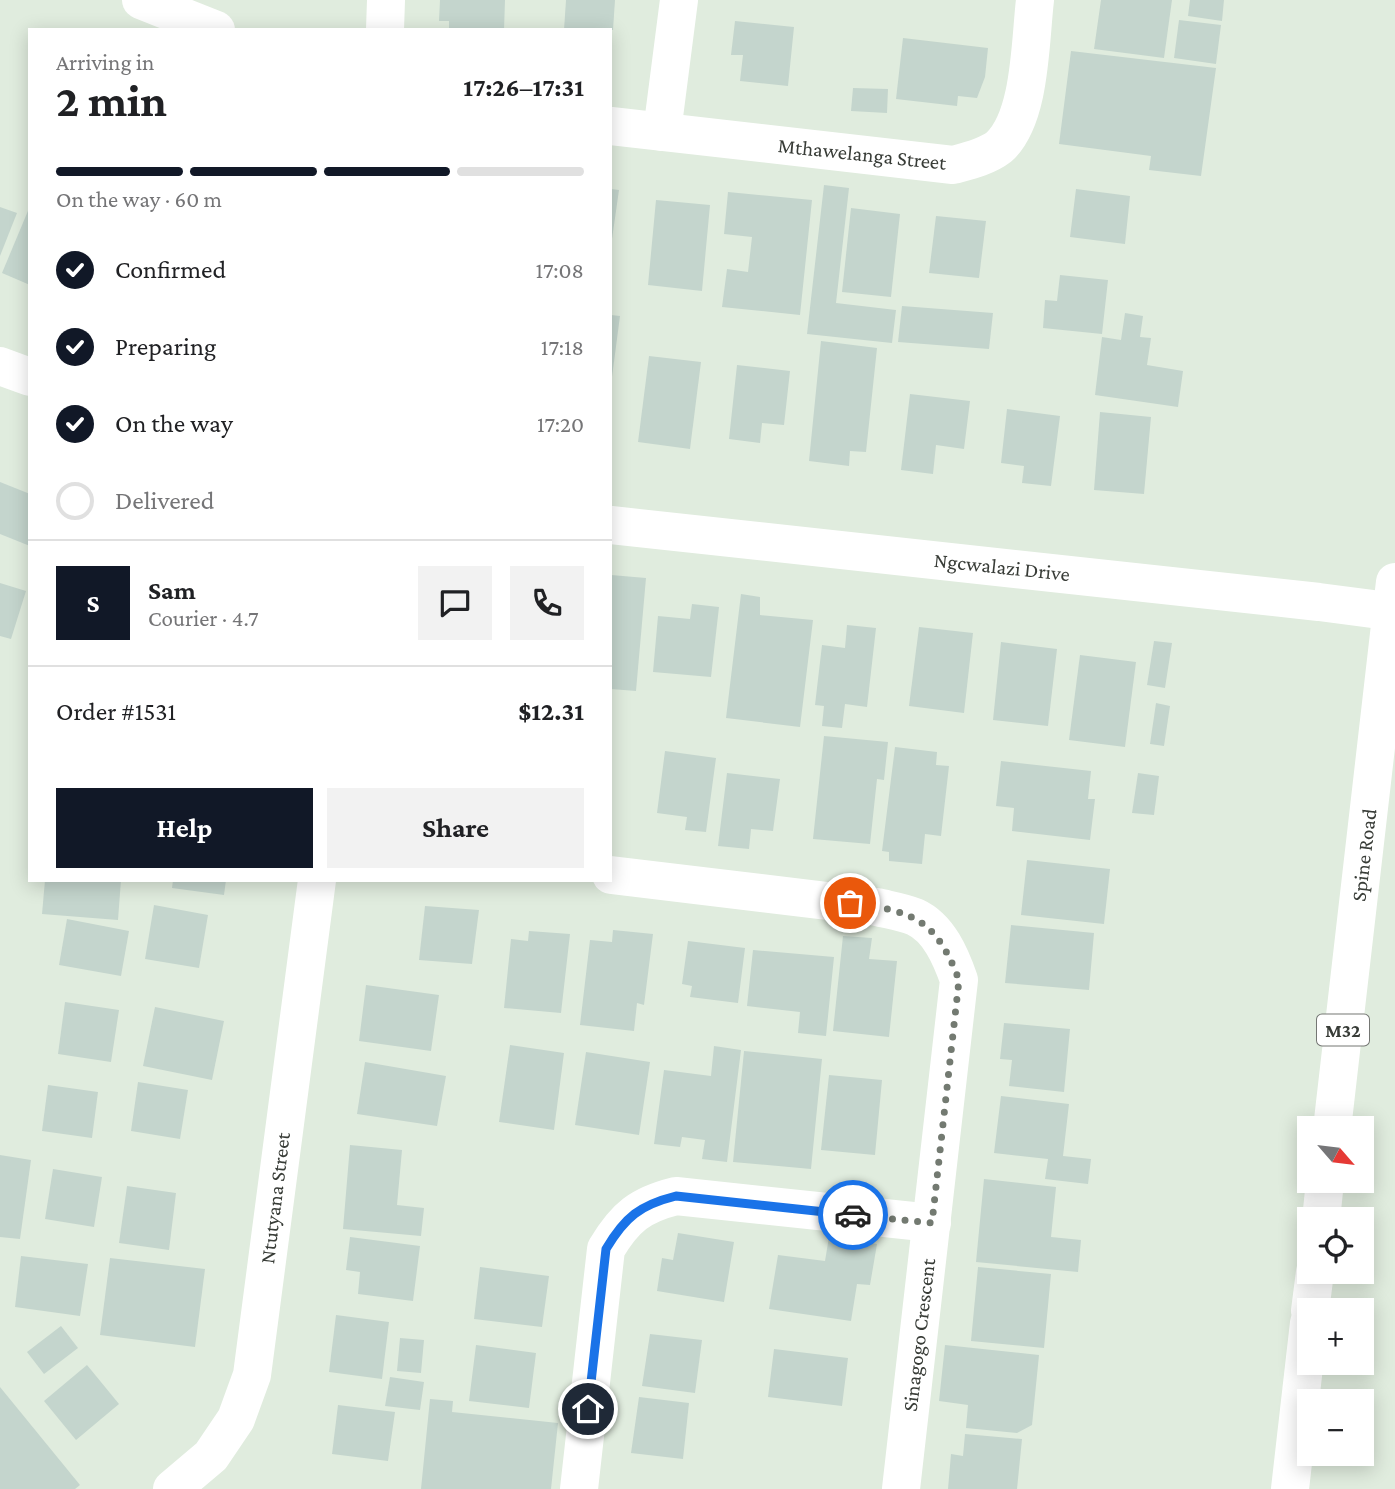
<!DOCTYPE html>
<html lang="en">
<head>
<meta charset="utf-8">
<style>
  body { margin:0; font-family:"Crimson Pro",serif; background:#f2f2f2; color:#202124; height:100vh; display:flex; flex-direction:column; font-size:26px; white-space:nowrap }
  * { box-sizing:border-box; margin:0 }
  p { font-size:23px; color:#757577 }
  .icon { flex:none; width:38px; height:38px; fill:none; stroke:currentColor; stroke-width:2; stroke-linecap:round; stroke-linejoin:round }
  .map { position:relative; flex:1; overflow:hidden }
  .sheet { position:absolute; left:28px; top:28px; width:584px; height:854px; display:flex; flex-direction:column; background:#fff; border-radius:0px; box-shadow:0 4px 18px #0003 }
  .sheet>* { flex:none }
  .needle { width:46px; rotate:118deg }
  .controls { position:absolute; left:1297px; top:1116px; display:grid; gap:14px }
  .controls a { display:grid; place-items:center; width:77px; height:77px; border-radius:0px; background:#fff; box-shadow:0 4px 18px #0003; font-size:35px }
  .pin { position:absolute; display:grid; place-items:center; width:60px; height:60px; color:#fff; margin:-30px; border:4px solid #fff; border-radius:50%; box-shadow:0 2px 7px #0007 }
  .courier { position:absolute; display:grid; place-items:center; width:70px; height:70px; margin:-35px; border:5px solid #1a73e8; border-radius:50%; background:#fff; color:#222; box-shadow:0 2px 9px #0007 }
  .headline em { font-style:normal; font-weight:700 }
  .headline div { display:flex; flex-direction:column-reverse }
  .headline { display:flex; align-items:center; justify-content:space-between; height:119px; padding:0 28px }
  h1 { font-size:46px; font-weight:700; line-height:52px }
  .bar { display:grid; grid-template-columns:repeat(4,1fr); gap:10px 7px; align-content:center; height:84px; padding:0 28px }
  .bar i { height:9px; border-radius:5px; background:#e0e0e0 }
  .bar .on { background:#111827 }
  .bar p { grid-column:span 4 }
  .line { display:flex; align-items:center; gap:18px; padding:0 28px; border-top:2px solid #e0e0e0 }
  .line div { flex:1 }
  .round { display:grid; place-items:center; flex:none; width:74px; height:74px; border-radius:0px; background:#f2f2f2 }
  ol { padding:0 28px; list-style:none }
  li { display:flex; align-items:center; gap:21px; height:77px }
  li p { margin-inline-start:auto }
  li .icon { padding:7px; border-radius:50%; background:#111827; color:#fff; stroke-width:4 }
  li:last-child { color:#757577 }
  li i { width:38px; height:38px; border:4px solid #e0e0e0; border-radius:50% }
  .button { display:flex; gap:14px; margin-top:auto; padding:14px 28px }
  .button a { flex:1; height:80px; border-radius:0px; background:#111827; color:#fff; font-size:28px; font-weight:700; line-height:80px; text-align:center }
  .button a+a { background:#f2f2f2; color:#202124 }
  .map>svg:first-child { display:block }
  .building { fill:#c4d5cd }
  .lines { fill:none; stroke-linecap:round; stroke-linejoin:round }
  .minor { stroke:#fff; stroke-width:38 }
  .primary { stroke:#fff; stroke-width:38 }
  .done { stroke:#737a71; stroke-width:7; stroke-dasharray:0 12.6 }
  .route { stroke:#1a73e8; stroke-width:9 }
  .labels { text-anchor:middle; dominant-baseline:central; stroke-width:5; stroke-linejoin:round; paint-order:stroke }
  .shield { fill:#fff; stroke:#747673; stroke-width:2 }
  .shield-label { font-size:19px; font-weight:bold; fill:#383c37 }
  .street-label { font-size:21px; fill:#383c37; stroke:#fff }
</style>
</head>
<body>
<div class="map">
<svg width="1395" height="1489" viewBox="0 0 1395 1489">
  <rect width="100%" height="100%" fill="#e0ecde"/>
  <!-- building -->
  <g class="building">
    <path d="M440,0h65l-1,30h-55v-9h-10z"/>
    <path d="M566,0h49l-2,30h-49z"/>
    <path d="M1101,0h71l-8,58 -70,-9z"/>
    <path d="M1190,0h34l-2,21 -34,-5z"/>
    <path d="M1179,20l42,5 -5,39 -42,-6z"/>
    <path d="M735,21l59,6 -6,59 -48,-5 3,-26h-12z"/>
    <path d="M903,38l85,10 -3,29 -8,21 -19,-2 -1,10 -61,-7z"/>
    <path d="M1071,51l145,17 -15,108 -52,-6 2,-14 -92,-12z"/>
    <path d="M853,88l35,1 -1,24 -36,-2z"/>
    <path d="M824,185l25,3 -13,115 60,7 -4,33 -85,-9z"/>
    <path d="M611,189l8,1 -7,49h-1z"/>
    <path d="M1076,189l54,7 -5,48 -55,-7z"/>
    <path d="M728,192l84,8 -12,115 -78,-8 5,-38 21,3 4,-35 -28,-3z"/>
    <path d="M656,200l54,5 -8,86 -54,-6z"/>
    <path d="M30,206v79l-28,-12z"/>
    <path d="M0,207l17,6 -17,43z"/>
    <path d="M851,208l49,6 -9,83 -49,-5z"/>
    <path d="M936,216l50,5 -7,57 -50,-5z"/>
    <path d="M1060,275l48,5 -6,54 -59,-6 2,-28 12,1z"/>
    <path d="M902,306l91,7 -4,36 -91,-7z"/>
    <path d="M1125,313l18,3 -3,21 11,1 -4,27 36,6 -5,36 -83,-12 7,-58 19,3z"/>
    <path d="M611,315l9,1 -8,61h-1z"/>
    <path d="M821,341l56,7 -11,104 -16,-1 -1,15 -40,-5z"/>
    <path d="M649,356l52,6 -11,87 -52,-7z"/>
    <path d="M737,365l53,6 -6,54 -22,-2 -2,20 -31,-4z"/>
    <path d="M910,394l60,7 -6,48 -28,-4 -3,29 -32,-4z"/>
    <path d="M1007,409l53,7 -9,70 -29,-3 2,-17 -23,-3z"/>
    <path d="M1100,412l51,5 -7,77 -50,-4z"/>
    <path d="M0,482l30,12v52l-30,-12z"/>
    <path d="M611,575l35,3 -10,113 -25,-2z"/>
    <path d="M0,583l26,8 -15,48 -11,-3z"/>
    <path d="M741,594l19,3v18l53,5 -13,107 -74,-9z"/>
    <path d="M692,604l27,3 -8,70 -58,-5 5,-56 32,3z"/>
    <path d="M847,625l29,3 -9,79 -22,-3 -3,24 -20,-2 2,-20 -9,-1 7,-60 23,3z"/>
    <path d="M919,627l54,6 -9,80 -55,-7z"/>
    <path d="M1154,641l18,2 -7,45 -18,-3z"/>
    <path d="M1001,642l56,7 -9,77 -55,-6z"/>
    <path d="M1080,655l56,7 -11,85 -56,-7z"/>
    <path d="M1156,703l14,3 -6,40 -14,-2z"/>
    <path d="M824,736l64,6 -4,38 -7,-1 -7,65 -57,-5z"/>
    <path d="M895,747l42,5 -1,13 13,1 -8,70 -16,-2 -3,30 -33,-3v-9l-7,-1z"/>
    <path d="M665,751l51,7 -10,74 -21,-2 2,-13 -30,-4z"/>
    <path d="M1001,761l90,10 -3,28h7l-5,41 -78,-9 2,-23 -18,-2z"/>
    <path d="M727,773l53,6 -7,52 -22,-2 -2,20 -31,-3z"/>
    <path d="M1138,773l21,3 -5,39 -22,-2z"/>
    <path d="M1027,860l83,9 -6,55 -83,-9z"/>
    <path d="M45,880h76l-3,40 -76,-6z"/>
    <path d="M173,880h53l-2,15 -52,-7z"/>
    <path d="M154,905l54,10 -9,53 -54,-9z"/>
    <path d="M425,906l54,4 -7,54 -53,-4z"/>
    <path d="M67,919l62,12 -8,45 -62,-11z"/>
    <path d="M1011,925l83,8 -5,57 -84,-7z"/>
    <path d="M613,930l40,4 -9,71 -7,-2 -3,28 -54,-6 10,-85 22,2z"/>
    <path d="M529,931l41,3 -9,79 -57,-5 7,-69 17,2z"/>
    <path d="M843,936l29,2 -3,21 28,2 -8,76 -56,-6z"/>
    <path d="M688,941l57,7 -7,55 -48,-6 2,-11 -10,-2z"/>
    <path d="M753,950l81,7 -8,79 -28,-3 2,-21 -53,-6z"/>
    <path d="M366,985l73,10 -8,56 -72,-10z"/>
    <path d="M65,1002l54,8 -8,52 -53,-8z"/>
    <path d="M155,1007l69,14 -12,59 -69,-14z"/>
    <path d="M1004,1023l66,6 -6,63 -55,-6 3,-26 -12,-1z"/>
    <path d="M510,1045l54,8 -10,77 -55,-8z"/>
    <path d="M714,1046l27,4 -14,112 -25,-3 3,-19 -23,-3 -2,10 -26,-3 10,-74 47,6z"/>
    <path d="M744,1051l78,8 -11,110 -78,-7z"/>
    <path d="M586,1052l64,10 -11,73 -64,-10z"/>
    <path d="M365,1062l81,14 -9,50 -80,-12z"/>
    <path d="M829,1075l53,5 -7,75 -54,-5z"/>
    <path d="M138,1082l50,8 -8,49 -49,-8z"/>
    <path d="M48,1085l50,7 -6,46 -50,-7z"/>
    <path d="M1001,1096l68,8 -6,52 28,3 -3,25 -43,-5 3,-20 -54,-6z"/>
    <path d="M350,1145l52,5 -5,55 27,3 -3,28 -78,-7z"/>
    <path d="M0,1155l31,5 -11,79 -20,-2z"/>
    <path d="M53,1169l49,8 -8,50 -49,-8z"/>
    <path d="M984,1179l72,8 -5,50 30,3 -3,32 -102,-10z"/>
    <path d="M127,1186l49,7 -7,57 -50,-7z"/>
    <path d="M678,1233l56,9 -10,60 -67,-11 5,-33 11,2z"/>
    <path d="M350,1237l70,9 -7,55 -55,-7 2,-22 -14,-2z"/>
    <path d="M829,1237l48,7 -7,41 -13,-1 -6,37 -82,-12 9,-54 47,6z"/>
    <path d="M21,1256l67,8 -8,52 -65,-9z"/>
    <path d="M110,1258l95,11 -10,78 -95,-12z"/>
    <path d="M480,1267l69,9 -7,51 -68,-8z"/>
    <path d="M978,1267l73,7 -7,74 -73,-7z"/>
    <path d="M336,1315l53,7 -7,57 -53,-7z"/>
    <path d="M61,1326l17,22 -34,26 -17,-22z"/>
    <path d="M650,1334l52,6 -7,53 -53,-7z"/>
    <path d="M400,1338l24,2 -3,33 -24,-2z"/>
    <path d="M476,1345l60,8 -7,55 -60,-7z"/>
    <path d="M945,1345l94,10 -7,70 -15,8 -51,-5 2,-23 -29,-4z"/>
    <path d="M774,1349l74,9 -6,48 -74,-9z"/>
    <path d="M87,1365l32,39 -43,36 -32,-39z"/>
    <path d="M390,1377l34,5 -4,28 -35,-4z"/>
    <path d="M0,1387l80,98 -5,4h-75z"/>
    <path d="M639,1397l50,6 -6,56 -52,-6z"/>
    <path d="M430,1399l23,2 -1,11 106,11 -7,66h-130z"/>
    <path d="M338,1405l57,7 -7,49 -56,-7z"/>
    <path d="M965,1434l57,5 -5,50h-69l3,-35 12,2z"/>
  </g>
  <g class="lines">
    <!-- minor -->
    <g class="minor">
      <path d="M141,0l75,30"/>
      <path d="M385,30l1,-30"/>
      <path d="M611,126l342,39c15,-4 33,-8 46,-18 32,-29 31,-105 36,-147"/>
      <path d="M662,132l17,-132"/>
      <path d="M0,366l30,11"/>
      <path d="M611,525l708,77 76,10"/>
      <path d="M611,875l266,32c12,3 26,5 38,10 24,11 36,40 44,63l-58,509"/>
      <path d="M172,1489l39,-33 25,-37 16,-44 65,-495"/>
      <path d="M579,1489l27,-240c19,-32 34,-44 70,-53l256,27"/>
    </g>
    <!-- primary -->
    <g class="primary">
      <path d="M1332,1129l63,-547"/>
      <path d="M1321,1220l4,-39"/>
      <path d="M1310,1311l5,-39"/>
      <path d="M1290,1489l19,-166"/>
    </g>
  </g>
  <g class="lines">
    <!-- done -->
    <path class="done" d="M850,903c63,8 86,16 109,77l-27,243 -79,-8"/>
    <!-- route -->
    <path class="route" d="M588,1409l18,-160c19,-32 34,-44 70,-53l177,19"/>
  </g>
  <g class="labels">
    <!-- shield labels -->
    <rect class="shield" x="1317" y="1014.5" width="52" height="31" rx="5"/>
    <g class="shield-label">
      <text x="1343" y="1030">M32</text>
    </g>
    <!-- street labels -->
    <g class="street-label">
      <text transform="translate(862 154) rotate(6)">Mthawelanga Street</text>
      <text transform="translate(1002 567) rotate(6)">Ngcwalazi Drive</text>
      <text transform="translate(1364 855) rotate(-83)">Spine Road</text>
      <text transform="translate(275 1198) rotate(-83)">Ntutyana Street</text>
      <text transform="translate(919 1335) rotate(-83)">Sinagogo Crescent</text>
    </g>
  </g>
</svg>
<div class="controls">
<a><svg class="needle" viewBox="-14 -14 28 28"><path d="M0-13l5 13h-10z" fill="#e53935"/><path d="M0 13l5-13h-10z" fill="#757577"/></svg></a>
<a><svg class="icon" aria-label="locate" viewBox="0 0 24 24"><circle cx="12" cy="12" r="6"/><path d="M12 2v4M12 18v4M2 12h4M18 12h4"/></svg></a>
<a>+</a>
<a>−</a>
</div>
<div class="pin" style="left:850px;top:903px;background:#ea580c"><svg class="icon" aria-label="bag" viewBox="0 0 24 24"><path d="M5 8h14l-1 12H6zM9 8a3 3 0 0 1 6 0"/></svg></div>
<div class="pin" style="left:588px;top:1409px;background:#1f2937"><svg class="icon" aria-label="home" viewBox="0 0 24 24"><path d="M3 11l9-7 9 7M6 9v11h12V9"/></svg></div>
<div class="courier" style="left:853px;top:1215px"><svg class="icon" aria-label="car" viewBox="0 0 24 24"><path d="M5 17H2v-5l4-1 3-4h7l3 4 3 1v5h-3M9 17h6M6 11h13"/><circle cx="7" cy="17" r="2"/><circle cx="17" cy="17" r="2"/></svg></div>
<section class="sheet">
<div class="headline"><div><h1>2 min</h1><p>Arriving in</p></div><em>17:26–17:31</em></div>
<div class="bar"><i class="on"></i><i class="on"></i><i class="on"></i><i></i><p>On the way · 60 m</p></div>
<ol>
<li><svg class="icon" aria-label="check" viewBox="0 0 24 24"><path d="M5 12l5 5 9-10"/></svg>Confirmed<p>17:08</p></li>
<li><svg class="icon" aria-label="check" viewBox="0 0 24 24"><path d="M5 12l5 5 9-10"/></svg>Preparing<p>17:18</p></li>
<li><svg class="icon" aria-label="check" viewBox="0 0 24 24"><path d="M5 12l5 5 9-10"/></svg>On the way<p>17:20</p></li>
<li><i></i>Delivered</li>
</ol>
<div class="line" style="height:126px"><b class="round" style="background:#111827;color:#fff">S</b><div><b>Sam</b><p>Courier · 4.7</p></div><a class="round"><svg class="icon" aria-label="chat" viewBox="0 0 24 24"><path d="M4 5h16v11H9l-5 4z"/></svg></a><a class="round"><svg class="icon" aria-label="phone" viewBox="0 0 24 24"><path d="M5 4h4l2 5-3 2q2 4 5 5l2-3 5 2v4C11 20 4 13 5 4z"/></svg></a></div>
<div class="line" style="height:91px"><div>Order #1531</div><b>$12.31</b></div>
<div class="button"><a>Help</a><a>Share</a></div>
</section>
</div>
</body>
</html>
